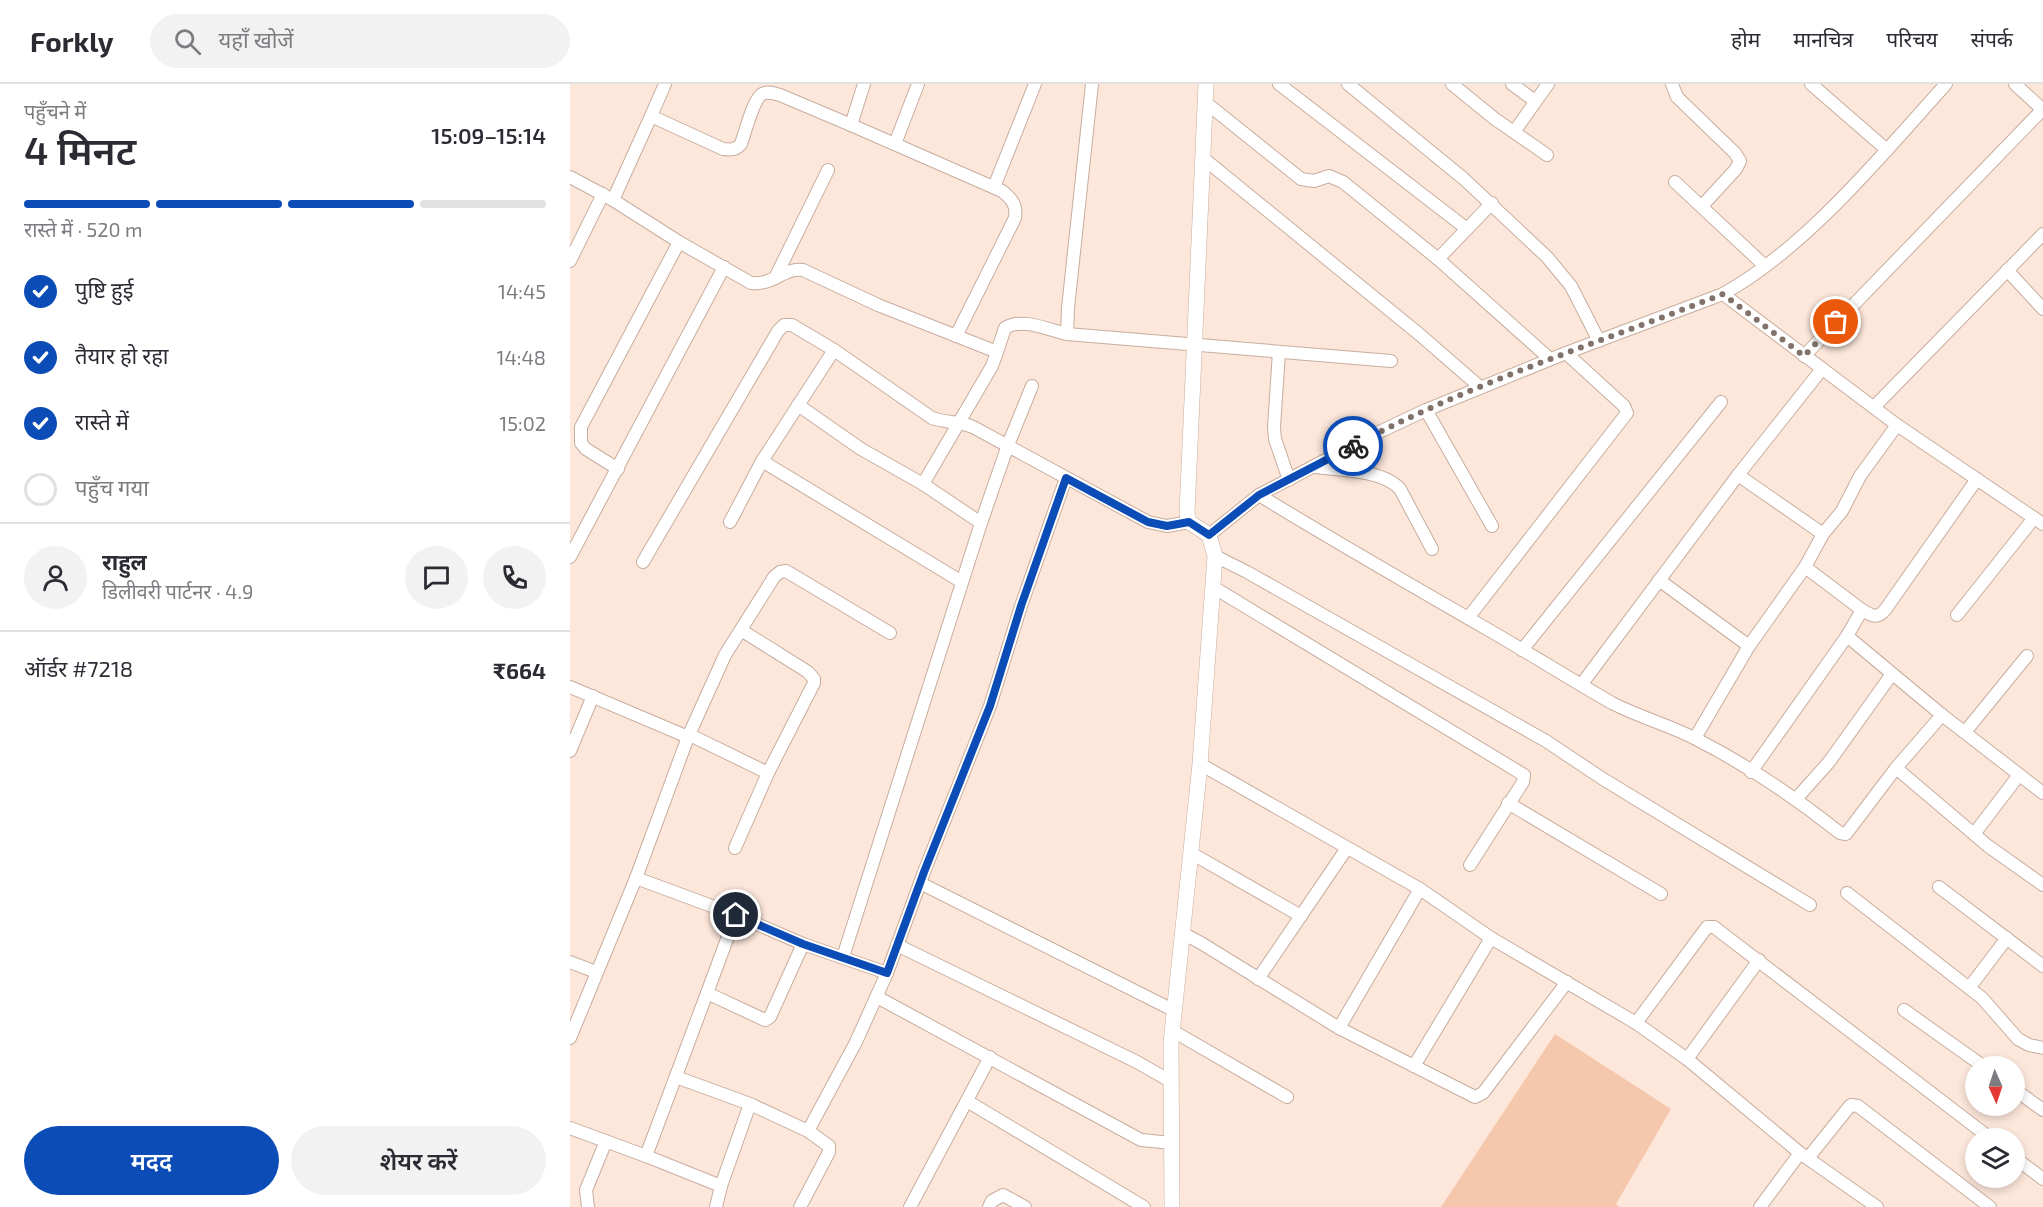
<!DOCTYPE html>
<html lang="hi">
<head>
<meta charset="utf-8">
<style>
  body { margin:0; font-family:"Exo 2","Noto Sans Devanagari",sans-serif; background:#f2f2f3; color:#2b2b33; height:100vh; display:flex; flex-direction:column; font-size:22px; white-space:nowrap }
  * { box-sizing:border-box; margin:0 }
  p { font-size:20px; color:#7c7c81 }
  .icon { flex:none; width:33px; height:33px; fill:none; stroke:currentColor; stroke-width:2; stroke-linecap:round; stroke-linejoin:round }
  .map { position:relative; flex:1; overflow:hidden }
  .side { display:flex; flex-direction:column; background:#fff; width:570px }
  .side>* { flex:none }
  .needle { width:39px; rotate:177deg }
  .buttons { position:absolute; left:1395px; top:972px; display:grid; gap:12px }
  .buttons a { display:grid; place-items:center; width:60px; height:60px; border-radius:50%; background:#fff; box-shadow:0 3px 9px #0003; font-size:30px }
  .pin { position:absolute; display:grid; place-items:center; width:51px; height:51px; color:#fff; margin:-26px; border:3px solid #fff; border-radius:50%; box-shadow:0 2px 6px #0007 }
  .courier { position:absolute; display:grid; place-items:center; width:60px; height:60px; margin:-30px; border:4px solid #0c4cb7; border-radius:50%; background:#fff; color:#222; box-shadow:0 2px 8px #0007 }
  .head em { font-style:normal; font-weight:600 }
  .head div { display:flex; flex-direction:column-reverse }
  .head { display:flex; align-items:center; justify-content:space-between; height:102px; padding:0 24px }
  h1 { font-size:39px; font-weight:600; line-height:45px }
  .bar { display:grid; grid-template-columns:repeat(4,1fr); gap:9px 6px; align-content:center; height:72px; padding:0 24px }
  .bar i { height:8px; border-radius:4px; background:#e1e1e2 }
  .bar .selected { background:#0c4cb7 }
  .bar p { grid-column:span 4 }
  .line { display:flex; align-items:center; gap:15px; padding:0 24px; border-top:2px solid #e1e1e2 }
  .line div { flex:1 }
  .round { display:grid; place-items:center; flex:none; width:63px; height:63px; border-radius:32px; background:#f2f2f3 }
  ol { padding:0 24px; list-style:none }
  li { display:flex; align-items:center; gap:18px; height:66px }
  li p { margin-inline-start:auto }
  li .icon { padding:6px; border-radius:50%; background:#0c4cb7; color:#fff; stroke-width:4 }
  li:last-child { color:#7c7c81 }
  li i { width:33px; height:33px; border:3px solid #e1e1e2; border-radius:50% }
  .cta { display:flex; gap:12px; margin-top:auto; padding:12px 24px }
  .cta a { flex:1; height:69px; border-radius:36px; background:#0c4cb7; color:#fff; font-size:24px; font-weight:600; line-height:69px; text-align:center }
  .cta a+a { background:#f2f2f3; color:#2b2b33 }
  header { display:flex; align-items:center; gap:36px; box-sizing:border-box; height:84px; padding:0 30px; background:#fff; border-bottom:2px solid #e1e1e2 }
  header strong { font-size:28px }
  nav { display:flex; gap:33px; margin-inline-start:auto; font-size:21px }
  .search { width:420px; height:54px; background:#f2f2f3; display:flex; align-items:center; gap:15px; box-sizing:border-box; padding:0 21px; border-radius:33px; color:#7c7c81; font-size:22px }
  main { display:flex; flex:1; min-height:0 }
  .map>svg:first-child { display:block }
  .green { fill:#f5c7ad }
  .lines { fill:none; stroke-linecap:round; stroke-linejoin:round }
  .minor-casing { stroke:#c7ad9e; stroke-width:14 }
  .tertiary-casing { stroke:#c7ad9e; stroke-width:16 }
  .minor { stroke:#fff; stroke-width:12 }
  .tertiary { stroke:#fff; stroke-width:15 }
  .done { stroke:#81736b; stroke-width:6; stroke-dasharray:0 10.8 }
  .route { stroke:#0c4cb7; stroke-width:8 }
</style>
</head>
<body>
<header>
<strong>Forkly</strong>
<div class="search"><svg class="icon" aria-label="search" viewBox="0 0 24 24"><circle cx="10" cy="10" r="6"/><path d="M15 15l6 6"/></svg>यहाँ खोजें</div>
<nav><a>होम</a><a>मानचित्र</a><a>परिचय</a><a>संपर्क</a></nav>
</header>
<main>
<section class="side">
<div class="head"><div><h1>4 मिनट</h1><p>पहुँचने में</p></div><em>15:09–15:14</em></div>
<div class="bar"><i class="selected"></i><i class="selected"></i><i class="selected"></i><i></i><p>रास्ते में · 520 m</p></div>
<ol>
<li><svg class="icon" aria-label="check" viewBox="0 0 24 24"><path d="M5 12l5 5 9-10"/></svg>पुष्टि हुई<p>14:45</p></li>
<li><svg class="icon" aria-label="check" viewBox="0 0 24 24"><path d="M5 12l5 5 9-10"/></svg>तैयार हो रहा<p>14:48</p></li>
<li><svg class="icon" aria-label="check" viewBox="0 0 24 24"><path d="M5 12l5 5 9-10"/></svg>रास्ते में<p>15:02</p></li>
<li><i></i>पहुँच गया</li>
</ol>
<div class="line" style="height:108px"><a class="round"><svg class="icon" aria-label="person" viewBox="0 0 24 24"><circle cx="12" cy="8" r="4"/><path d="M4 21q1-7 8-7t8 7"/></svg></a><div><b>राहुल</b><p>डिलीवरी पार्टनर · 4.9</p></div><a class="round"><svg class="icon" aria-label="chat" viewBox="0 0 24 24"><path d="M4 5h16v11H9l-5 4z"/></svg></a><a class="round"><svg class="icon" aria-label="phone" viewBox="0 0 24 24"><path d="M5 4h4l2 5-3 2q2 4 5 5l2-3 5 2v4C11 20 4 13 5 4z"/></svg></a></div>
<div class="line" style="height:78px"><div>ऑर्डर #7218</div><b>₹664</b></div>
<div class="cta"><a>मदद</a><a>शेयर करें</a></div>
</section>
<div class="map">
<svg width="1473" height="1123" viewBox="0 0 1473 1123">
  <rect width="100%" height="100%" fill="#fde7db"/>
  <!-- green -->
  <path class="green" d="M985,950l116,75 -55,95 3,3h-178z"/>
  <g class="lines">
    <!-- minor casing -->
    <g class="minor-casing">
      <g id="minor">
        <path d="M709,0l188,145"/>
        <path d="M778,0l116,95 83,78 24,29 28,55"/>
        <path d="M882,0l43,35 52,36"/>
        <path d="M942,0l23,17"/>
        <path d="M1102,0l5,13 58,56 5,8 -4,8 -34,37"/>
        <path d="M1241,0l76,66"/>
        <path d="M1445,0l28,26"/>
        <path d="M635,18l96,77 13,2 15,-5 14,6 95,77 112,100"/>
        <path d="M81,32l14,-32"/>
        <path d="M281,41l151,66c10,8 15,14 13,27l-59,118"/>
        <path d="M944,48l34,-48"/>
        <path d="M325,60l23,-60"/>
        <path d="M633,74l216,176 61,53"/>
        <path d="M0,93l43,23 66,42 72,41c24,2 31,-15 52,-13l75,35 119,47 8,-24c17,-11 44,2 62,6l324,27"/>
        <path d="M1105,98l90,84"/>
        <path d="M424,103l41,-103"/>
        <path d="M43,116l38,-84 72,33c8,1 13,1 18,-5 4,-11 12,-44 21,-50 6,-3 12,-1 18,1l71,30 13,-41"/>
        <path d="M868,175l54,-56"/>
        <path d="M0,177l33,-67"/>
        <path d="M1437,186l36,39"/>
        <path d="M205,194l53,-108"/>
        <path d="M1153,210l174,131 146,99"/>
        <path d="M497,250l1,-26 24,-224"/>
        <path d="M709,268l-5,75 1,12 14,41"/>
        <path d="M1234,272l239,-247"/>
        <path d="M228,321l63,44 62,35 58,39"/>
        <path d="M1304,323l169,-173"/>
        <path d="M856,326l66,116"/>
        <path d="M192,377l200,121"/>
        <path d="M745,383c25,3 68,3 85,22l32,60"/>
        <path d="M48,385l-32,-20 -5,-6v-16l98,-185"/>
        <path d="M1168,391l85,59"/>
        <path d="M353,400l69,-118 5,-14"/>
        <path d="M689,411c75,46 152,90 228,134 42,24 83,50 125,74 27,14 57,22 84,36 51,26 100,59 144,94l6,1 50,-66 46,-53"/>
        <path d="M160,438l32,-61 72,-111"/>
        <path d="M639,451l50,-40 116,-61 51,-24 140,-57 157,-59c84,-47 158,-138 223,-210"/>
        <path d="M645,472l32,16 299,169 57,38 207,126"/>
        <path d="M0,473l154,-290"/>
        <path d="M73,478l135,-231 6,-6h8l42,25 98,68c14,5 27,3 41,9l175,95 19,4 22,-4"/>
        <path d="M1235,483l57,43c10,6 15,9 23,0l92,-131"/>
        <path d="M1089,496l90,66"/>
        <path d="M643,503l311,188 -1,7 -53,83"/>
        <path d="M1387,531l77,-97"/>
        <path d="M898,534l159,-205 -3,-7 -58,-53"/>
        <path d="M1277,552l95,79 101,78"/>
        <path d="M952,566l199,-248"/>
        <path d="M1011,601l157,-210 84,-106"/>
        <path d="M0,603l118,50"/>
        <path d="M1395,648l62,-76"/>
        <path d="M120,651l78,38"/>
        <path d="M1125,654l54,-92 56,-79 18,-33 19,-23 18,-35 37,-51"/>
        <path d="M0,667l23,-55"/>
        <path d="M630,680l220,125 71,49 145,85 51,36 113,94 77,54"/>
        <path d="M1326,684l92,78 55,39"/>
        <path d="M1181,688l96,-136 15,-26"/>
        <path d="M1226,715l33,-37 63,-88"/>
        <path d="M938,719l153,91"/>
        <path d="M1404,750l45,-59"/>
        <path d="M165,764l33,-75 46,-90v-4l-6,-7 -67,-42"/>
        <path d="M621,769l110,63"/>
        <path d="M66,794l100,37 67,29 -33,73 -5,3 -58,-27 29,-78"/>
        <path d="M350,799l255,128"/>
        <path d="M1369,803l104,79"/>
        <path d="M1277,809l135,105 36,41 11,6 14,3"/>
        <path d="M612,849l19,10 138,85 136,69 8,-4 84,-111"/>
        <path d="M233,860l84,29"/>
        <path d="M327,861l240,117 35,20"/>
        <path d="M273,873l138,-434 27,-78 24,-59"/>
        <path d="M0,878l26,10"/>
        <path d="M688,895l89,-131"/>
        <path d="M1399,904l38,-50"/>
        <path d="M307,913l264,143 31,3"/>
        <path d="M1334,926l79,56"/>
        <path d="M1066,939l71,-96h7l276,211"/>
        <path d="M769,944l81,-139"/>
        <path d="M603,947l114,66"/>
        <path d="M0,954l66,-160 52,-141 37,-82 49,-78 6,-5 6,-1 104,62"/>
        <path d="M1117,975l72,-99"/>
        <path d="M844,982l77,-128"/>
        <path d="M1444,1005l29,21"/>
        <path d="M397,1017l177,106"/>
        <path d="M180,1020l58,27 21,15v6l-29,55"/>
        <path d="M0,1044l76,28 61,-163"/>
        <path d="M238,1047l48,-89 31,-69 37,-101 66,-166 31,-100 45,-128"/>
        <path d="M76,1072l75,30 29,-82 -74,-27"/>
        <path d="M1444,1073l29,22"/>
        <path d="M1238,1074l41,-51 2,-2 7,1 132,101"/>
        <path d="M18,1123l-2,-17 20,-49"/>
        <path d="M146,1123l5,-21"/>
        <path d="M340,1123l80,-150"/>
        <path d="M419,1123l3,-6 11,-6 22,12"/>
        <path d="M1190,1123l40,-54"/>
      </g>
    </g>
    <!-- tertiary casing -->
    <g class="tertiary-casing">
      <path id="tertiary" d="M602,1123l-1,-164 29,-279 15,-208 -6,-21 -20,-13 -2,-9 19,-429"/>
    </g>
    <!-- minor -->
    <use href="#minor" class="minor"/>
    <!-- tertiary -->
    <use href="#tertiary" class="tertiary"/>
  </g>
  <g class="lines">
    <!-- done -->
    <path class="done" d="M783,362c117,-63 246,-103 370,-152l81,62 32,-34"/>
    <!-- route -->
    <path class="route" d="M166,831l67,29 84,29 37,-101 66,-166 31,-100 45,-128 82,44 19,4 22,-4 20,13 50,-40 94,-49"/>
  </g>
</svg>
<div class="buttons">
<a><svg class="needle" viewBox="-14 -14 28 28"><path d="M0-13l5 13h-10z" fill="#e53935"/><path d="M0 13l5-13h-10z" fill="#7c7c81"/></svg></a>
<a><svg class="icon" aria-label="layers" viewBox="0 0 24 24"><path d="M12 4l9 5-9 5-9-5zM3 14l9 5 9-5"/></svg></a>
</div>
<div class="pin" style="left:1266px;top:238px;background:#ea580c"><svg class="icon" aria-label="bag" viewBox="0 0 24 24"><path d="M5 8h14l-1 12H6zM9 8a3 3 0 0 1 6 0"/></svg></div>
<div class="pin" style="left:166px;top:831px;background:#1f2937"><svg class="icon" aria-label="home" viewBox="0 0 24 24"><path d="M3 11l9-7 9 7M6 9v11h12V9"/></svg></div>
<div class="courier" style="left:783px;top:362px"><svg class="icon" aria-label="bike" viewBox="0 0 24 24"><circle cx="6" cy="16" r="4"/><circle cx="18" cy="16" r="4"/><path d="M6 16l4-8h5l3 8M10 8l3 8H6M13 5h3"/></svg></div>
</div>
</main>
</body>
</html>
